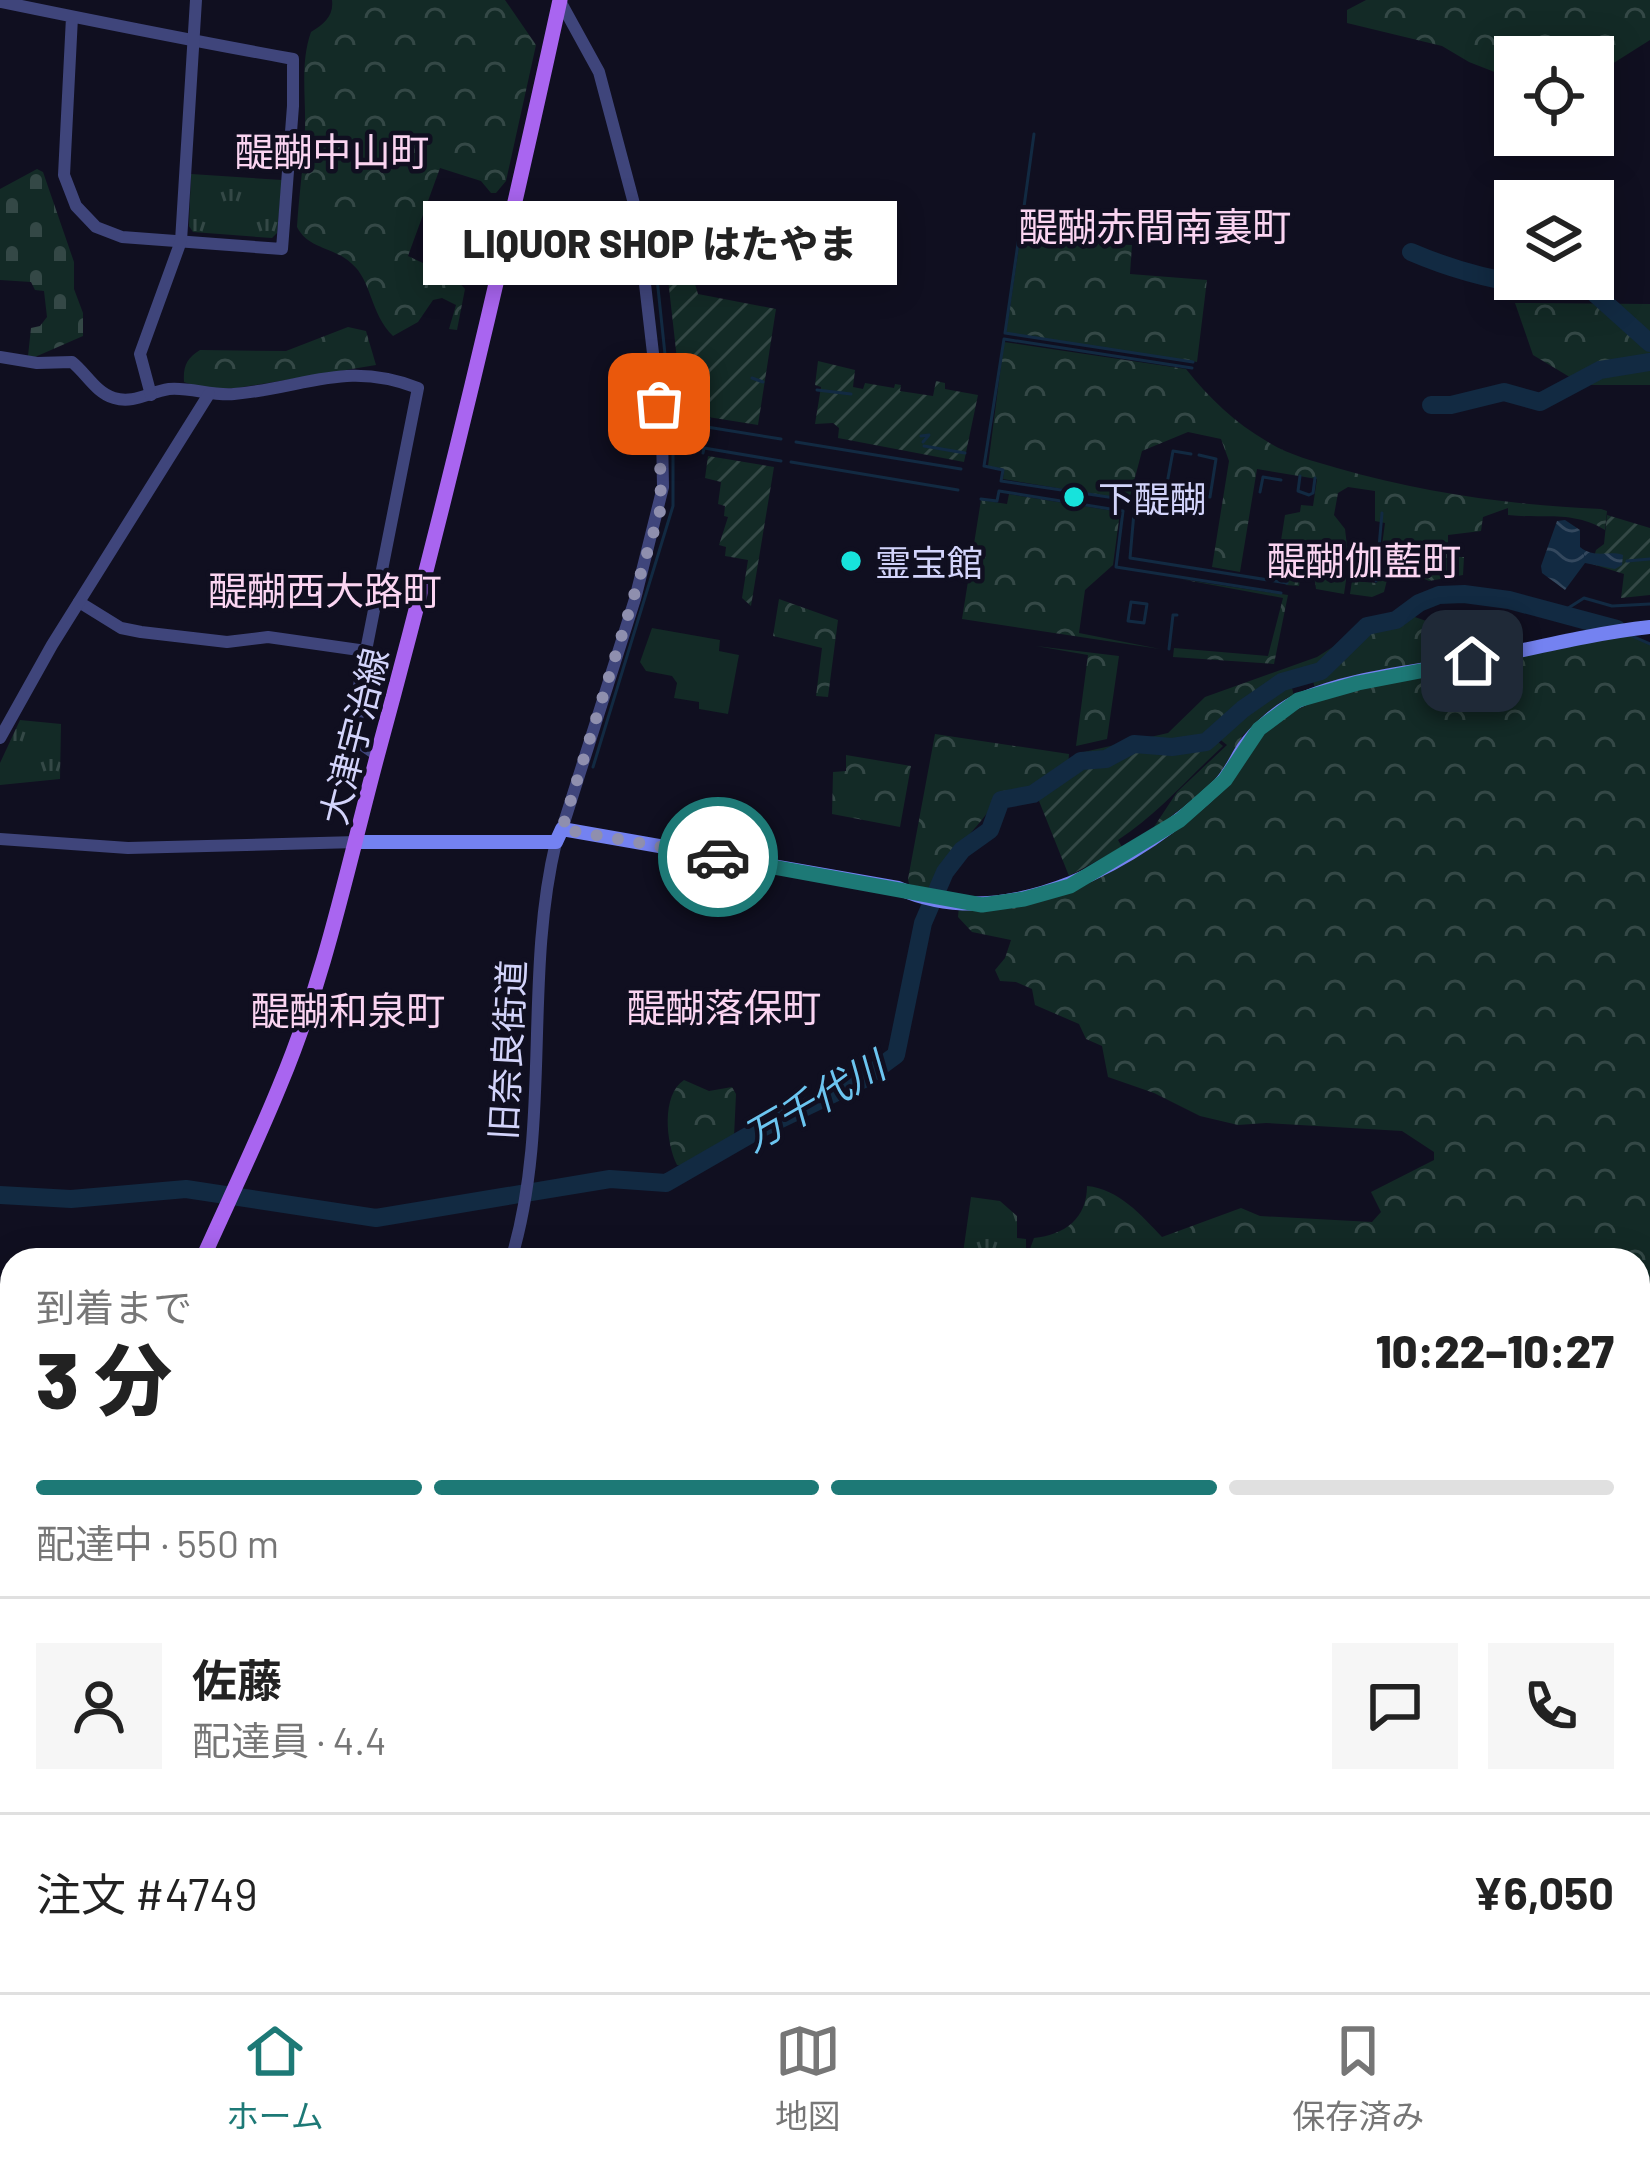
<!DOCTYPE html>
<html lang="ja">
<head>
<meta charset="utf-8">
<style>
  body { margin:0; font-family:Barlow,"Noto Sans JP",sans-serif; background:#f6f6f6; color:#222; height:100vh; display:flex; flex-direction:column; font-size:45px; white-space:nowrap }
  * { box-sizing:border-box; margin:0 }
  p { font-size:39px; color:#767676 }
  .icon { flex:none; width:66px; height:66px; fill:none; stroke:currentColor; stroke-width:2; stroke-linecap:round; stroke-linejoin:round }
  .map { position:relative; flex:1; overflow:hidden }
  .details { position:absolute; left:0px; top:1248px; width:1650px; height:744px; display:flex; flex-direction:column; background:#fff; border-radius:36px 36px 0 0; box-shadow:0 6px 30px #0003 }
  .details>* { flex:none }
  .buttons { position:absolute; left:1494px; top:36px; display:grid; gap:24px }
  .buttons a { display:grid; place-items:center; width:120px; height:120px; border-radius:0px; background:#fff; box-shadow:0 6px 30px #0003; font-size:60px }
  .pin { position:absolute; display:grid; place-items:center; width:102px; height:102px; color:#fff; margin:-51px; border-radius:24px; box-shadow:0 6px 18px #0006 }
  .courier { position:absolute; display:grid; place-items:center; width:120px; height:120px; margin:-60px; border:9px solid #1d7976; border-radius:50%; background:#fff; color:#222; box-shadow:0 3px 15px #0007 }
  .bubble { position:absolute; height:84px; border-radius:0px; background:#fff; box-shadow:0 6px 30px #0003; font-size:39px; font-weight:800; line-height:84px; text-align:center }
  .summary em { font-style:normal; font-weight:800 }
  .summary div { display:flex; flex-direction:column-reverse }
  .summary { display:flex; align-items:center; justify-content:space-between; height:204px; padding:0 36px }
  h1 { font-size:78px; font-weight:800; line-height:90px }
  .bar { display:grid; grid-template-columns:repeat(4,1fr); gap:18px 12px; align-content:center; height:144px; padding:0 36px }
  .bar i { height:15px; border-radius:9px; background:#e0e0e0 }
  .bar .active { background:#1d7976 }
  .bar p { grid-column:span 4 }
  .line { display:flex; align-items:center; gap:30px; padding:0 36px; border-top:3px solid #e0e0e0 }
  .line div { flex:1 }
  .round { display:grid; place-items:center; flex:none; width:126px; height:126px; border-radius:0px; background:#f6f6f6 }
  .tab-bar { display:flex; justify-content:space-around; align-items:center; height:168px; border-top:3px solid #e0e0e0; background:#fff; font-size:33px; color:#767676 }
  .tab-bar a { display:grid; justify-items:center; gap:6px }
  .tab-bar .active { color:#1d7976 }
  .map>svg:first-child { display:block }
  .forest { fill:url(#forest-crowns) }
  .cemetery { fill:url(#cemetery-stones) }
  .park { fill:url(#park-tufts) }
  .garden { fill:url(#garden-furrows) }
  .pitch { fill:#132a26 }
  .water { fill:url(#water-waves) }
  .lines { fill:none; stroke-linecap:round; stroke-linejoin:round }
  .stream { stroke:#122a42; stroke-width:3 }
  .river { stroke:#122a42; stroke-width:18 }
  .tertiary { stroke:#3f457b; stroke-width:12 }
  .secondary { stroke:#7482f1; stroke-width:14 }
  .primary { stroke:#a965f0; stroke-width:15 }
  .done { stroke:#8f8fae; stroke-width:12; stroke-dasharray:0 21.6 }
  .route { stroke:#1d7976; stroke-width:15 }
  .poi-dot { fill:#17e3dc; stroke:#100f20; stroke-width:4.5 }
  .labels { text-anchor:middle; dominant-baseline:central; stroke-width:9; stroke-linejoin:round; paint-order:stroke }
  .poi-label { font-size:36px; fill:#d3d4fb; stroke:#100f20; text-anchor:start }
  .street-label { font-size:36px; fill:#d3d4fb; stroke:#100f20 }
  .neighbourhood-label { font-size:39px; fill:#fbd5f2; stroke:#100f20 }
  .water-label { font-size:39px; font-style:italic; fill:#6cc5f0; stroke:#100f20 }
</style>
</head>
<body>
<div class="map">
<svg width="1650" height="1992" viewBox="0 0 1650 1992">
  <defs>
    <pattern id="forest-crowns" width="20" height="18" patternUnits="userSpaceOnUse" patternTransform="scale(3)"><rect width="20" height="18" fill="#132a26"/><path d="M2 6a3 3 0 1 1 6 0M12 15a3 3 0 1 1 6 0" fill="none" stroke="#344846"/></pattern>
    <pattern id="cemetery-stones" width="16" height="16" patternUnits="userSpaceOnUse" patternTransform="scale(3)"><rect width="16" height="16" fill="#132a26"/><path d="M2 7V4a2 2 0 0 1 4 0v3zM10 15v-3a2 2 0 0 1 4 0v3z" fill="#344846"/></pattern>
    <pattern id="park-tufts" width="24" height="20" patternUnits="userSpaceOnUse" patternTransform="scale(3)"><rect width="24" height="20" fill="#132a26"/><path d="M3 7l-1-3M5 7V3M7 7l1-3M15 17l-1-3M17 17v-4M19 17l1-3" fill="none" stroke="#344846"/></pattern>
    <pattern id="garden-furrows" width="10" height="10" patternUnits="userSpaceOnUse" patternTransform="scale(3)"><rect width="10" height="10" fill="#132a26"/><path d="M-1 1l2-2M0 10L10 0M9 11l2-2" fill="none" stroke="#344846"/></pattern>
    <pattern id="water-waves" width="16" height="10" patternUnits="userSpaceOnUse" patternTransform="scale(3)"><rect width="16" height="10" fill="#122a42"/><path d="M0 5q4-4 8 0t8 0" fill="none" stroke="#34485e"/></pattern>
  </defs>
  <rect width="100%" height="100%" fill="#100f20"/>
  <!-- forest -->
  <g class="forest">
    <path d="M332,0h173l31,45 -30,136 -10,12h-5l-10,-12 -41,-13 -32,88 47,22 10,11 -8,41 -8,-1 7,-24 -14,-7 -9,2 -15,22 -25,14c-23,-22 -21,-56 -42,-73 -17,-16 -43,-14 -54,-36 2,-33 7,-65 8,-98 1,-32 -5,-66 6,-97 13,-8 23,-16 21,-32z"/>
    <path d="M1366,0h284v40l-57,36v-19h-78v23l-46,-18 -27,-16 -95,-23v-13z"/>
    <path d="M1020,240l112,5 -2,29 77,6 -10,82 -191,-29z"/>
    <path d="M1515,303l135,1v81h-67l-50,-30z"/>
    <path d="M348,327l18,4 10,34 -139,23 -32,1 -21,-7c-1,-16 3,-24 16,-32l86,1z"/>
    <path d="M1004,342l182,27c23,29 49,54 82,73 20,13 46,19 69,26 87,25 174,37 264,41l6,2 -2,19c-32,-20 -62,-11 -97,-15v-7l-25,9 -2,14 -33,4v22h16l-1,18 -34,6 -20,-9 -21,4 -4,16 -12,5 -22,-3 2,-13 25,2 8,-60 -10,-2v-30l-27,-4 -10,6 -4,22 11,14 2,17 4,1 -7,47 -28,-5 -2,-15h4l3,-19 -17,-3 -5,34 -13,-1 -4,-8 4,-27 -6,-3 5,-32 15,-3 1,-7 12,1 4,-27 -60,-10 -17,103 -28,-5 17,-106 -8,-22 -33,-7 -46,19 -13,49 -126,-21 1,-10 -16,-3z"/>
    <path d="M1009,494l111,18 -7,53 -28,25 -6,43 81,16 -198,-30 19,-119 26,4z"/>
    <path d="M1180,579l108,16 -14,69 -101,-7 1,-9 94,8 15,-58z"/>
    <path d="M779,599l59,21 -10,77 -12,-1 6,-48 -49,-12z"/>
    <path d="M1409,615l23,8 25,20 41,6 -183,41 -2,-10c22,-9 34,-32 51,-47 13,-10 32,-8 45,-18z"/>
    <path d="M1361,629l-41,38 -41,14 -38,27 -36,32 -33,5 -39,-2 -60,21 2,-10 93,-21 37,-36 112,-40z"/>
    <path d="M1626,633l24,11v1348h-917l-10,-12h915v-720h-612l8,-22c31,-3 53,-20 53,-52 32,3 54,29 75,51l79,-29 19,8 112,6 9,-10 -10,-20 63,-32v-8l-32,-21 -136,-8 -28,2 -38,-9 -46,-23 -46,-16 -6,-31 -16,-7 -7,-15 -44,-19 -3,-16 -16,-7 -16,-1 -5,-11 10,-12 6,-18 -39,-8 -14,-15 1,-11 65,-3 159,-79 67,-79 51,-42 60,-16z"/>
    <path d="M1036,646l83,10 -12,83 -31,7 12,-91z"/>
    <path d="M1291,684l3,12 -51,39 -23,42 -41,39 -31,20 29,-44 50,-47 -10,-8 27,-26z"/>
    <path d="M935,734l134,20 -1,13 -27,18 -43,10c-22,42 -48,49 -67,94l-22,-5 -1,-5z"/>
    <path d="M846,755l65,11 -11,61 -68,-13 1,-42 13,-1z"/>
    <path d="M684,1080l25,11 23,-4 4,7 -2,43c-14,12 -39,32 -57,28 -11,-22 -16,-70 7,-85z"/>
  </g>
  <!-- cemetery -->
  <path class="cemetery" d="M37,169l6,3 31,90v27l9,24v23l-48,21 -7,-1 3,-28 9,-2 7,-9 -3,-26 -9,-1 -4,-8 -31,-2v-91z"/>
  <!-- park -->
  <g class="park">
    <path d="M191,174l91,6 -5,53 -5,5 -79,-6 -4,-6z"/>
    <path d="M20,720l41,4 -1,55 -60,6v-22z"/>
    <path d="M971,1197l29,4 17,15v22l9,1v21h-64z"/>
  </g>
  <!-- garden -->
  <g class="garden">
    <path d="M668,279l27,5 3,10 78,15 -18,116 -75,-12z"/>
    <path d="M818,361l37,9 -2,17 10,2 2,-6 29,5 1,-4 6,1 -1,6 33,5 3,-15 9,2v6l33,6 -14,67 -126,-24 1,-10 -6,-5 -18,1 6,-37 -6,-2z"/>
    <path d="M708,456l66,11 -23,139 -9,-8 6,-38 -23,-4 1,-9 -7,-2 9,-28 -4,-1 1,-10 -7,-2 3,-22 -16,-4z"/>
    <path d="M1607,515l43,13v67l-29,3 3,-24 -32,-10 4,-14 8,-6z"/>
    <path d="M1213,738l10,8c-35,32 -65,68 -105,94l4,7 -53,29 -32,-80 46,-31 22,-3 29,-14 38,2z"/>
  </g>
  <!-- pitch -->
  <path class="pitch" d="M652,628l68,12 -1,11 20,4 -11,59 -29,-5v-7l-25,-4 3,-15 -5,-7 -26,-5 -6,-9z"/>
  <!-- water -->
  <path class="water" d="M1565,520l15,10v17c15,12 28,3 43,8l-1,10 -7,4 -30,-6 -20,27 -23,-17 -1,-7 16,-45z"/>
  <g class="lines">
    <!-- stream -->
    <g class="stream">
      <path d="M1023,214l11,-80"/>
      <path d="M1022,216l-17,117 188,29"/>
      <path d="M654,250l19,180"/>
      <path d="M1192,368l-188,-29 -20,127 19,4 -2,11 134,20 -5,57 157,25"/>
      <path d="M752,378l11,4"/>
      <path d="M817,390l34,4"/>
      <path d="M709,419l-2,8 74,12"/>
      <path d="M921,436l8,-1 -6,7"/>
      <path d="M796,442l165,27"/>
      <path d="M924,446l41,7"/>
      <path d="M703,453l1,-5 77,13"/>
      <path d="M791,462l167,28"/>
      <path d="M1300,476l-2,15 11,4 4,-2 2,-15"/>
      <path d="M1181,492l-15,-3 7,-38 18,3"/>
      <path d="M1260,492l3,-15 18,3"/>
      <path d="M1196,495l14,2 6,-38 -17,-4"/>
      <path d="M981,499l16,2 2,-10 124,20 -7,56 165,26"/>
      <circle cx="1311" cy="563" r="9"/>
      <path d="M1627,561l23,-2"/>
      <path d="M1376,581l6,-68"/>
      <path d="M1131,602l16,2 -3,19 -16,-2z"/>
      <path d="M1562,612l22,-14 28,8 38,-2"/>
      <path d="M1632,636l18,8"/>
      <path d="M1169,649l4,-34h4"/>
      <path d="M593,767l80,-261v-66"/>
    </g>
    <!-- river -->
    <g class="river">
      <path d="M1411,252c58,25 118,37 180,38l59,53"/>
      <path d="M1431,405h20l53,-13 36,10 60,-32 50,-8"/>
      <path d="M0,1195l71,4 115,-10 190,29 234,-39 56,4 92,-53 104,-50 34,-25 27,-132 22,-51 17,-22 28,-20 11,-30 32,-6 48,-33 25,-2 28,-15 38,3 34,-5 37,-33 39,-27 39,-11 46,-45 29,-6 23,-17 20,-8 25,-1 45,6 108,29"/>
      <path d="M94,1984l13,8"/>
      <path d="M529,1992l10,-2 6,-10"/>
    </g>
    <!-- tertiary -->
    <g class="tertiary">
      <path d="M560,1l39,71 38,143 25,216 1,56 -28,112 -73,230"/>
      <path d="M0,2h2c97,20 193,39 291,57v47l-11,143 -160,-12 -26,-10 -20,-21 -12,-31 8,-158"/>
      <path d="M0,357l37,6 35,-1c14,11 24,31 42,36 20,6 35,-6 55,-9 21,-2 43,7 65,5 71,-6 112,-34 184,-6l-61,308 1,46 19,13"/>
      <path d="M151,395l-11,-41 41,-113 15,-241"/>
      <path d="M79,602l42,26 20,4 86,10 41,-5 98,14"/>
      <path d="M0,738l52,-93 157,-251"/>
      <path d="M0,839l128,9 229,-6"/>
      <path d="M511,1260c41,-135 12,-281 45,-418"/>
      <path d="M0,1866l12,-10"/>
      <path d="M151,1992v-12"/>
    </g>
    <!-- secondary -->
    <path class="secondary" d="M357,842h199l6,-13 336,59c110,49 243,-28 321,-103 11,-11 17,-26 25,-38 12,-18 37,-39 56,-47 49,-22 109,-27 161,-37 62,-12 126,-29 189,-36"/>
    <!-- primary -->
    <g class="primary">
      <path d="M202,1260c26,-58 54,-116 78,-175 45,-107 68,-220 98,-332 68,-249 127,-501 182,-753"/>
      <path d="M0,1648l12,-20"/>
    </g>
  </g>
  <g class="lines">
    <!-- done -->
    <path class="done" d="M659,404l2,104 -99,321 156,28"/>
    <!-- route -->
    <path class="route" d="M718,857l264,48 42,-6 46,-13 110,-66 45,-40 34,-51 39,-29 60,-17 114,-22"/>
  </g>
  <!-- markers -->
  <g class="poi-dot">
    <circle cx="1074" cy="497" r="12"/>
    <circle cx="851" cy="561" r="12"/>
  </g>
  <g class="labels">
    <!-- poi labels -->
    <g class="poi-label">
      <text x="1098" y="497">下醍醐</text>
      <text x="875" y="561">霊宝館</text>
    </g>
    <!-- street labels -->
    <g class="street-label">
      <text transform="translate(353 736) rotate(-76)">大津宇治線</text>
      <text transform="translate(506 1050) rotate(-87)">旧奈良街道</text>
    </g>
    <!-- neighbourhood labels -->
    <g class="neighbourhood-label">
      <text x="332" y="150">醍醐中山町</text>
      <text x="1155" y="225">醍醐赤間南裏町</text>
      <text x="1364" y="559">醍醐伽藍町</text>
      <text x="325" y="589">醍醐西大路町</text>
      <text x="724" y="1006">醍醐落保町</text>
      <text x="348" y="1009">醍醐和泉町</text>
    </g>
    <!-- water labels -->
    <g class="water-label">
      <text transform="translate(813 1100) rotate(-30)">万千代川</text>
    </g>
  </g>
</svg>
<div class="buttons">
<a><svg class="icon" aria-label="locate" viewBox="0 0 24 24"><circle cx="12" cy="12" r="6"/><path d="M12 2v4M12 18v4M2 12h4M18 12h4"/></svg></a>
<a><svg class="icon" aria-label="layers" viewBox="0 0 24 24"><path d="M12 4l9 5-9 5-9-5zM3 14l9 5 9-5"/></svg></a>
</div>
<div class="pin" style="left:659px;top:404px;background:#ea580c"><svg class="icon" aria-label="bag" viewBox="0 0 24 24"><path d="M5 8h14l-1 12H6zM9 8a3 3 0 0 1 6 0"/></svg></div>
<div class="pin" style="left:1472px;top:661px;background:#1f2937"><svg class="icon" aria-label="home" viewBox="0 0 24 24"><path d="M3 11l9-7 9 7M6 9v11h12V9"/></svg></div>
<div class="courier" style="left:718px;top:857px"><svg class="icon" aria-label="car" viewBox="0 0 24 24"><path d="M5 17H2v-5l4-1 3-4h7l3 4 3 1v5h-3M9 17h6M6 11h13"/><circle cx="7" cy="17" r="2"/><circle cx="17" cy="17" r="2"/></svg></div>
<div class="bubble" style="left:423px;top:201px;width:474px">LIQUOR SHOP はたやま</div>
<section class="details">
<div class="summary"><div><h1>3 分</h1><p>到着まで</p></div><em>10:22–10:27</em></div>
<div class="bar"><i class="active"></i><i class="active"></i><i class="active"></i><i></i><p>配達中 · 550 m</p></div>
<div class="line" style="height:216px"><a class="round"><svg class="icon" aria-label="person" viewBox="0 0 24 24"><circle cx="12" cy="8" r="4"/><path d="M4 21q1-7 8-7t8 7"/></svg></a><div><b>佐藤</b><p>配達員 · 4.4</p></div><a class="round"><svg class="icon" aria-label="chat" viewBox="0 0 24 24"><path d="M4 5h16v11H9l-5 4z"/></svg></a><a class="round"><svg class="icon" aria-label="phone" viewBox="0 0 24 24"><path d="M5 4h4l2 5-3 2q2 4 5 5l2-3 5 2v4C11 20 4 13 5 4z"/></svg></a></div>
<div class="line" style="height:156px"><div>注文 #4749</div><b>¥6,050</b></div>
</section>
</div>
<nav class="tab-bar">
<a class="active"><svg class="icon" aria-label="home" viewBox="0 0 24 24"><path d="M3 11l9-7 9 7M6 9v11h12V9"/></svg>ホーム</a>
<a><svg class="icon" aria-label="map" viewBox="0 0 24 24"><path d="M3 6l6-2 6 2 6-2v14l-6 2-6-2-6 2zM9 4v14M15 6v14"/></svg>地図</a>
<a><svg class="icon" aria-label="saved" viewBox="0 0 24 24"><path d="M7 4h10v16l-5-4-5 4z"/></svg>保存済み</a>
</nav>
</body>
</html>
